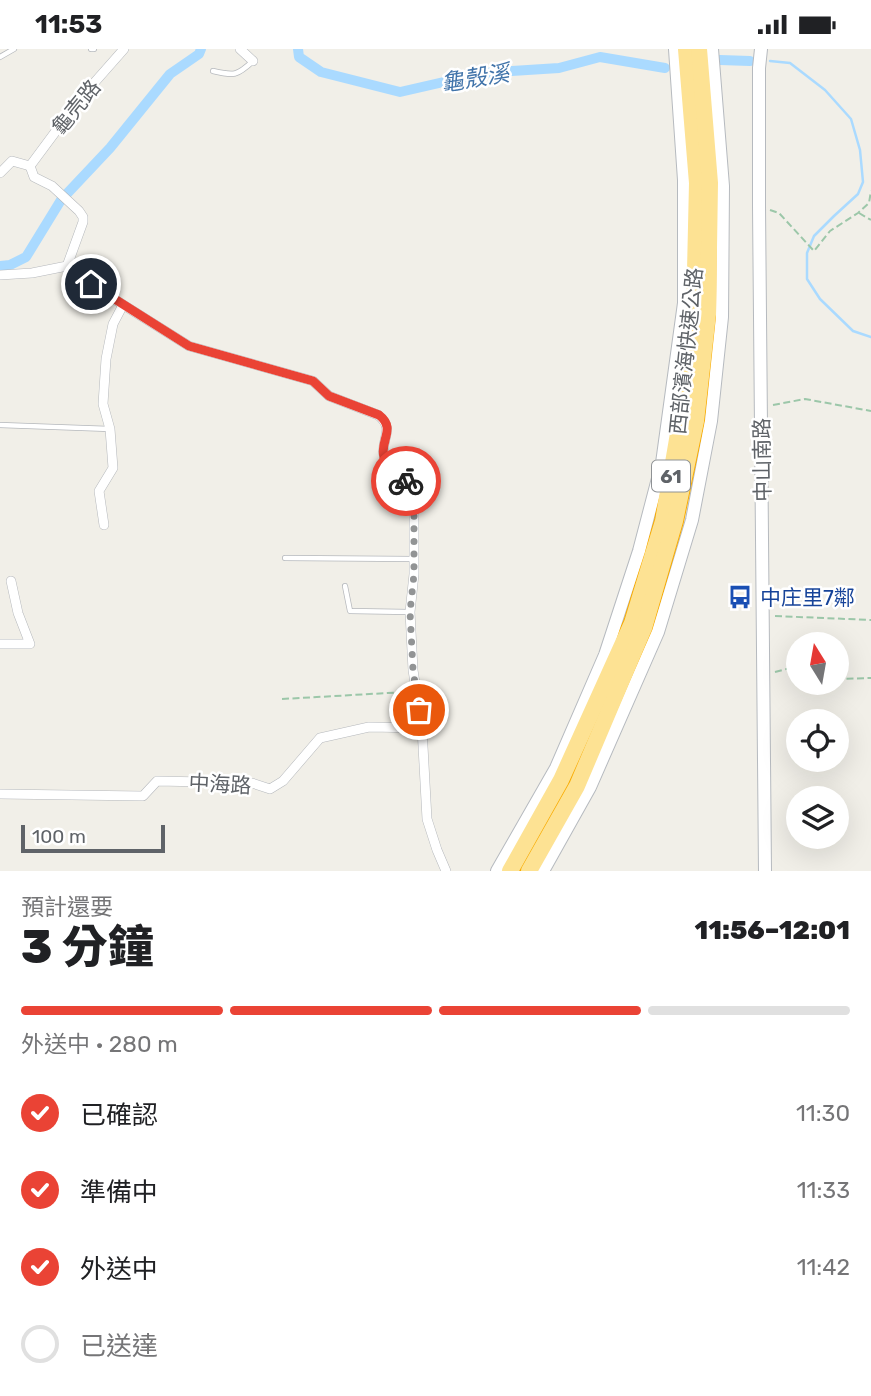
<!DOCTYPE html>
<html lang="zh-TW">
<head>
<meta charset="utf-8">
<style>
  body { margin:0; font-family:Rubik,"Noto Sans TC",sans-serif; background:#f2f2f2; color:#202124; height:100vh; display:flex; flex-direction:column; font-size:26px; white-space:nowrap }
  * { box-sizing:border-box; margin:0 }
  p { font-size:23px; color:#757577 }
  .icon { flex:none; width:38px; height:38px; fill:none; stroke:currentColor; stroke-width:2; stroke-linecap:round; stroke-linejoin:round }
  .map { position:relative; height:822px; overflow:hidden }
  .side { display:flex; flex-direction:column; background:#fff; flex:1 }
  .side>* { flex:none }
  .needle { width:46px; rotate:349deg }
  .controls { position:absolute; left:786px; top:583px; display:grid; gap:14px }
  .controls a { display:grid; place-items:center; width:63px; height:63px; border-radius:50%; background:#fff; box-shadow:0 7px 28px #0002; font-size:35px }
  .scale { position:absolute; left:21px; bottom:18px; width:144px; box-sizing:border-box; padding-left:7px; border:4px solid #5f6368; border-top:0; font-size:19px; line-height:24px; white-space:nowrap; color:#5f6368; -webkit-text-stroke:5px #fff; paint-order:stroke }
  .pin { position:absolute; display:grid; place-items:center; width:60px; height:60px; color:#fff; margin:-30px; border:4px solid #fff; border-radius:50%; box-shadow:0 2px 7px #0007 }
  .courier { position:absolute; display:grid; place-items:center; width:70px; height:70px; margin:-35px; border:5px solid #ea4335; border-radius:50%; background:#fff; color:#222; box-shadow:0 2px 9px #0007 }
  .overview em { font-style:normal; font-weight:800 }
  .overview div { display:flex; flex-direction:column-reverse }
  .overview { display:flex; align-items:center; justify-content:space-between; height:119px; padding:0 21px }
  h1 { font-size:46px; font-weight:800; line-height:52px }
  .bar { display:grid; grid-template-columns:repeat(4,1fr); gap:10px 7px; align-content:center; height:84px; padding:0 21px }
  .bar i { height:9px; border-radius:5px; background:#e0e0e0 }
  .bar .active { background:#ea4335 }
  .bar p { grid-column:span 4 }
  ol { padding:0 21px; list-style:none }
  li { display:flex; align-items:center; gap:21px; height:77px }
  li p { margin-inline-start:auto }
  li .icon { padding:7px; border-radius:50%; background:#ea4335; color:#fff; stroke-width:4 }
  li:last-child { color:#757577 }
  li i { width:38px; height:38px; border:4px solid #e0e0e0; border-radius:50% }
  .status { display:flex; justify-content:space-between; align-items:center; height:49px; padding:0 35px; background:#fff; direction:ltr }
  .status svg { height:19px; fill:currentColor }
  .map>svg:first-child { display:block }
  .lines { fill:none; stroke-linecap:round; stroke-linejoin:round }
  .stream { stroke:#aadaff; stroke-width:2.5 }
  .canal { stroke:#aadaff; stroke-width:10 }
  .lane-casing { stroke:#b5b8bc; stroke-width:6 }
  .street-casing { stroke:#b5b8bc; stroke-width:10 }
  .secondary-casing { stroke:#b6babf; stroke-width:14 }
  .highway-casing { stroke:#f9ab00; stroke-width:18 }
  .path { stroke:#9cc7a9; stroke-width:2; stroke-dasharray:7 3.5; stroke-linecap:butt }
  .lane { stroke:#fff; stroke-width:4.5 }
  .street { stroke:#fff; stroke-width:9 }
  .secondary { stroke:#fff; stroke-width:12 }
  .highway { stroke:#fde293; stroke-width:16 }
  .done { stroke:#929495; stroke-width:7; stroke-dasharray:0 12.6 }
  .route { stroke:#ea4335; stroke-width:9 }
  .labels { text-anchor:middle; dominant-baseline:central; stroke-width:5; stroke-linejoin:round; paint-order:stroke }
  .shield { fill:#fff; stroke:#8f9295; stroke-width:2 }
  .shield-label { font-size:19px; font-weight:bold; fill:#5f6368 }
  .street-label { font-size:21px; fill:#5f6368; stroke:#fff }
  .transit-label { font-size:21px; fill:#164399; stroke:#fff; text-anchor:start }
  .water-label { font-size:23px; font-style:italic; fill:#4174aa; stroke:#fff }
</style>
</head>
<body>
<div class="status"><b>11:53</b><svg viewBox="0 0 49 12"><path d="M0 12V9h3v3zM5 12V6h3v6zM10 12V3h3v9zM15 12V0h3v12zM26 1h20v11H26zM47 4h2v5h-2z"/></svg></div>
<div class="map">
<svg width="871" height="822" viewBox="0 0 871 822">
  <rect width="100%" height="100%" fill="#f1efe8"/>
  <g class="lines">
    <!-- stream -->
    <path class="stream" d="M770,12l20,2 35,27 26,29 9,31 3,32 -5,12 -24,22 -20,20 -7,17v26l13,20 33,32 18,6"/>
    <!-- canal -->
    <g class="canal">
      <path d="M298,0l1,8 22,15 79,20 83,-19 76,-5 41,-11 65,11"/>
      <path d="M720,11l30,1"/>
      <path d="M0,217l10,-1 16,-8 35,-57 49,-52 60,-74 29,-20 2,-5"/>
    </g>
    <!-- lane casing -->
    <g class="lane-casing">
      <g id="lane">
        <path d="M91,0h3"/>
        <path d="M0,8l14,-8"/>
        <path d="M213,22c21,5 24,5 40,-10"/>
        <path d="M0,376l110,4"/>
        <path d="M285,509l128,1"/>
        <path d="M345,537l5,25 59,1"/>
      </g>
    </g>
    <!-- street casing -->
    <g class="street-casing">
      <g id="street">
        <path d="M240,0l13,12"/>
        <path d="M30,117l49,-66 45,-51"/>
        <path d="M0,124l12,-12 18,5"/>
        <path d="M67,217l39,28 83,52 124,35 16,15 49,19c18,14 2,25 6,41 3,12 24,22 30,39v79l-4,38 3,58 9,58 5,91 10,31 9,21"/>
        <path d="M0,226l32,-2 35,-7 16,-44v-5l-4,-6 -27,-25 -18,-9 -4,-11"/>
        <path d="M104,476l-5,-34 14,-23 -3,-39 -7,-25 3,-45 7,-35 10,-19"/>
        <path d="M0,595h30l-12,-31 -7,-32"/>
        <path d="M0,745l143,2 14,-15 95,2 18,6 13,-8 37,-43 49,-11 53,1"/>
      </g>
    </g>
    <!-- secondary casing -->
    <g class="secondary-casing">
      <g id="secondary">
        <path d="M761,0l-2,19v138l6,665"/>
        <path d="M497,822l59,-103 49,-113 34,-104 23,-88 22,-160v-123l-9,-131"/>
        <path d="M543,822l47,-84 68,-155 34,-112 19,-99 11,-104 1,-131 -11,-137"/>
      </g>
    </g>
    <!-- highway casing -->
    <g class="highway-casing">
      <g id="highway">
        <path d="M510,822l51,-91 71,-157 31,-102 18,-105 13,-102 3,-131 -11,-134"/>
        <path d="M529,822l48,-85 67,-158 31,-107 21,-100 12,-107 2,-131 -11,-134"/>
      </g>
    </g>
    <!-- path -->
    <g class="path">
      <path d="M770,161l9,3 35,38 16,-20 28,-18 11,-10 2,-12"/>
      <path d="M859,164l12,7"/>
      <path d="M773,356l32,-6 66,12"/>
      <path d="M775,567l96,4"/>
      <path d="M775,623l23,-6"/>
      <path d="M836,630l35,-1"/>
      <path d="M282,650l124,-7"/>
    </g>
    <!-- lane -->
    <use href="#lane" class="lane"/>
    <!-- street -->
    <use href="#street" class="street"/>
    <!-- secondary -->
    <use href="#secondary" class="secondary"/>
    <!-- highway -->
    <use href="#highway" class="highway"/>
  </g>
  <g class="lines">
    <!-- done -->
    <path class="done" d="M406,432l5,5 3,9v79l-4,38 3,58 6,40"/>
    <!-- route -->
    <path class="route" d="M91,235l98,62 124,35 16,15 50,19c18,14 0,26 5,42 2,9 15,18 22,24"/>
  </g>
  <!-- icons -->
  <defs>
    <g id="bus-bare" transform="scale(1.89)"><path d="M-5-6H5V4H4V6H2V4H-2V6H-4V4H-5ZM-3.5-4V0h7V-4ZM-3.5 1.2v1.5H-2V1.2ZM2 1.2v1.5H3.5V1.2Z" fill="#1a4fb4" stroke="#fff" stroke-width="2.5" paint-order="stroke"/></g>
  </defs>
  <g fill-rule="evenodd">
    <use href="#bus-bare" x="740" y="548"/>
  </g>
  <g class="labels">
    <!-- shield labels -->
    <rect class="shield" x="652" y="411.5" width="38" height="31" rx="5"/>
    <g class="shield-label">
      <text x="671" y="427">61</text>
    </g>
    <!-- street labels -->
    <g class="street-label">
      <text transform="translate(76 58) rotate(-51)">龜壳路</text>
      <text transform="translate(686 302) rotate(-84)">西部濱海快速公路</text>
      <text transform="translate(762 411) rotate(-91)">中山南路</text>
      <text transform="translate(220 735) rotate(3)">中海路</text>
    </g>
    <!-- transit labels -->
    <g class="transit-label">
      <text x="760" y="548">中庄里7鄰</text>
    </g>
    <!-- water labels -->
    <g class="water-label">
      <text transform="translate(475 29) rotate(-9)">龜殼溪</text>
    </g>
  </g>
</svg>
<div class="controls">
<a><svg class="needle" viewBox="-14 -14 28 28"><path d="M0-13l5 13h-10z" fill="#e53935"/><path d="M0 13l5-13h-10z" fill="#757577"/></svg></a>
<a><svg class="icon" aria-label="locate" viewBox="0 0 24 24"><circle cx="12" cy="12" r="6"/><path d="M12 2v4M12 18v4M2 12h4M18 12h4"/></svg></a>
<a><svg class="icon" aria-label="layers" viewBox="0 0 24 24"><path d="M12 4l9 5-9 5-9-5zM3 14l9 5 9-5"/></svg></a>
</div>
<div class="scale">100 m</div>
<div class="pin" style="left:419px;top:661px;background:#ea580c"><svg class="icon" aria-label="bag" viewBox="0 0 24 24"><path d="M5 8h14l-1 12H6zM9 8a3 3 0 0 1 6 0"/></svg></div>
<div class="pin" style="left:91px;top:235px;background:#1f2937"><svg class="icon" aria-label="home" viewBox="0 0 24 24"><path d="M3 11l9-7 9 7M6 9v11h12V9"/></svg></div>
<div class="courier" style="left:406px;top:432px"><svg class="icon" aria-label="bike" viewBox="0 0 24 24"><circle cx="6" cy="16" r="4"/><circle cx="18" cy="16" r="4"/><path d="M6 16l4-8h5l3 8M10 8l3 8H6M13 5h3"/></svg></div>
</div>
<section class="side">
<div class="overview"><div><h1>3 分鐘</h1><p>預計還要</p></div><em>11:56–12:01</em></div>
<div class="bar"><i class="active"></i><i class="active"></i><i class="active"></i><i></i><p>外送中 · 280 m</p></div>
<ol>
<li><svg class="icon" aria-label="check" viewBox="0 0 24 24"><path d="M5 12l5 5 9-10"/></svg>已確認<p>11:30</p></li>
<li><svg class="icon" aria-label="check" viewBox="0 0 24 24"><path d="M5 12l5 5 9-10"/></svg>準備中<p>11:33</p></li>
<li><svg class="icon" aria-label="check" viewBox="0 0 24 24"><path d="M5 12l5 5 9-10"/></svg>外送中<p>11:42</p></li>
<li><i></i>已送達</li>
</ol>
</section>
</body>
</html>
